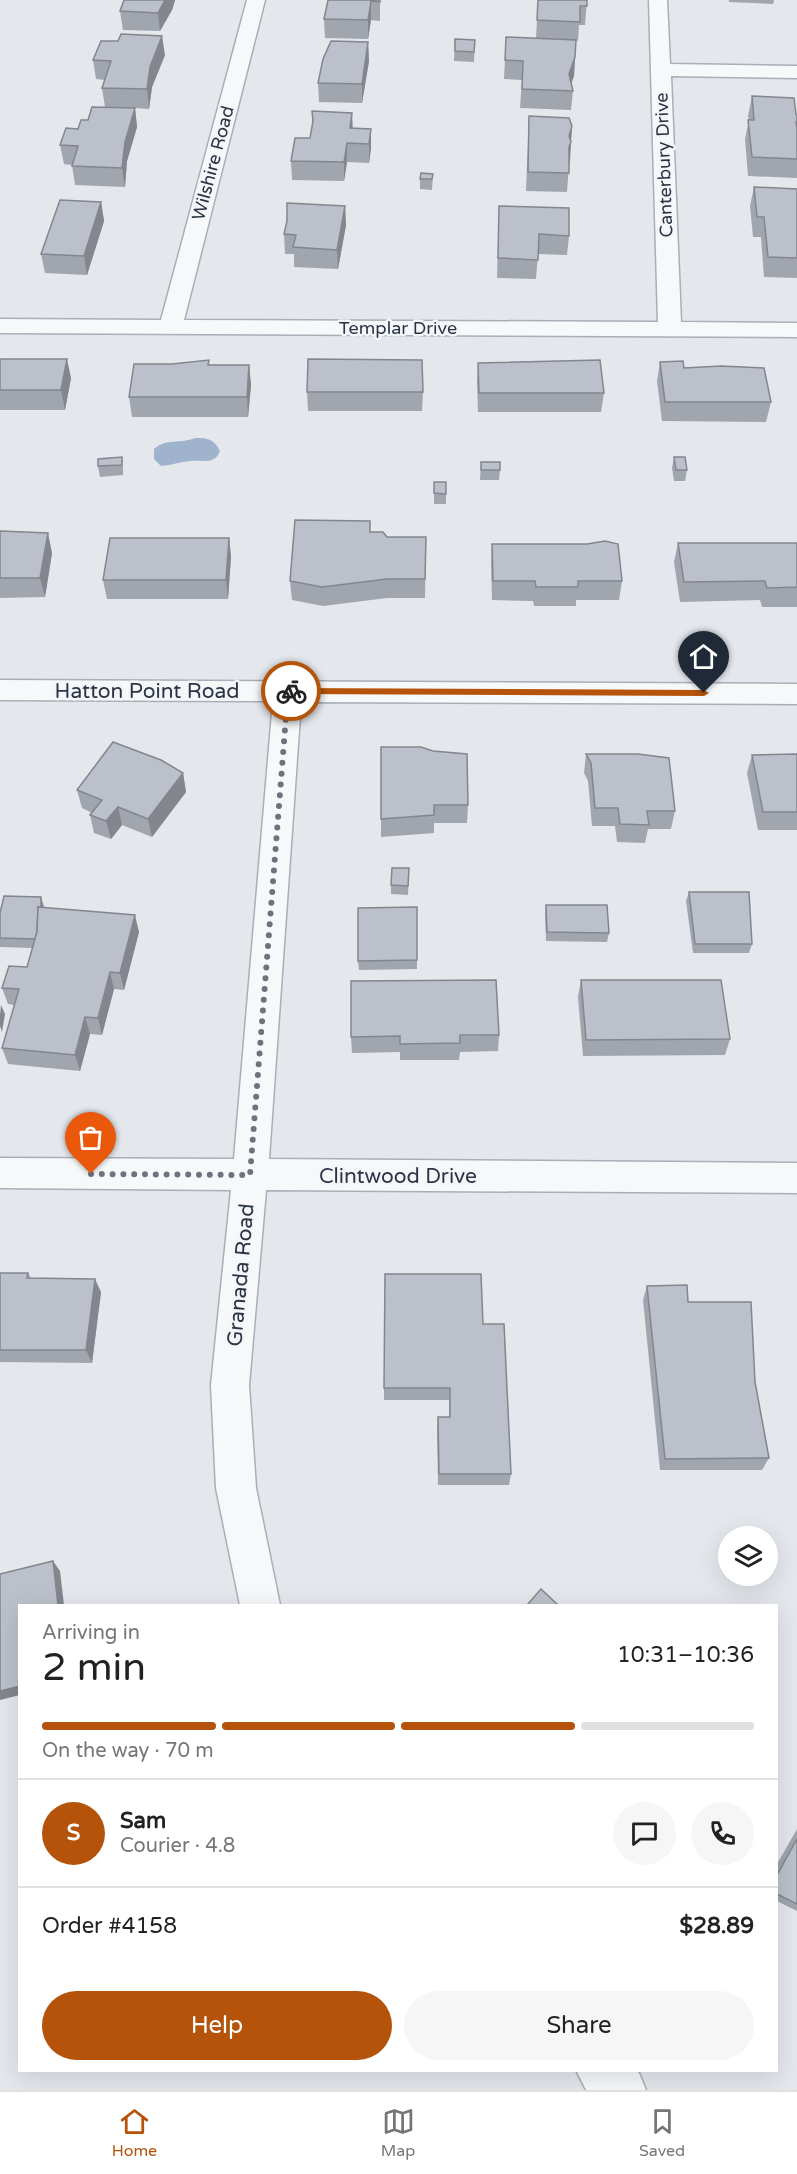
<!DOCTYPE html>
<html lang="en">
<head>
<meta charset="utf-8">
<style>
  body { margin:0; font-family:"Varela Round",sans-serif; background:#f6f6f6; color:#222; height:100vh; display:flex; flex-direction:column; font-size:22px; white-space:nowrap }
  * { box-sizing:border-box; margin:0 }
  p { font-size:20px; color:#767676 }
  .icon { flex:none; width:33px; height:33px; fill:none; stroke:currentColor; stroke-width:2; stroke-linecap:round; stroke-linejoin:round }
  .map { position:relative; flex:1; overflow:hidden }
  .side { position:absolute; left:18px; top:1604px; width:760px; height:468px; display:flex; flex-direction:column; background:#fff; border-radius:0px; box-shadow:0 6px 24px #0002 }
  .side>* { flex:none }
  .tools { position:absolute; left:718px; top:1526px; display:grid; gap:12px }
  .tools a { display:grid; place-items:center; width:60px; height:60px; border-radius:50%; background:#fff; box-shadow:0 6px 24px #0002; font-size:30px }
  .pin { position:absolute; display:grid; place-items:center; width:51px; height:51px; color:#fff; margin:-62px -26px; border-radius:50% 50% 50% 0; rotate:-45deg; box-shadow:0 0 6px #0007 }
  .pin .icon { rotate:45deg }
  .courier { position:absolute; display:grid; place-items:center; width:60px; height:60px; margin:-30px; border:4px solid #b45309; border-radius:50%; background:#fff; color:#222; box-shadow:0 2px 8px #0007 }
  .summary em { font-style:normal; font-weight:600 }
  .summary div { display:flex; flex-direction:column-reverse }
  .summary { display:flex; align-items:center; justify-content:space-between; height:102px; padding:0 24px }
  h1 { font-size:39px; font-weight:600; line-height:45px }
  .bar { display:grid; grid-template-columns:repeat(4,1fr); gap:9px 6px; align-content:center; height:72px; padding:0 24px }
  .bar i { height:8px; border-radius:4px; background:#e0e0e0 }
  .bar .active { background:#b45309 }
  .bar p { grid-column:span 4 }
  .line { display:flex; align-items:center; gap:15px; padding:0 24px; border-top:2px solid #e0e0e0 }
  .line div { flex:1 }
  .round { display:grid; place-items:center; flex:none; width:63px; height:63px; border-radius:32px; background:#f6f6f6 }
  .cta { display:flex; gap:12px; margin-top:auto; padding:12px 24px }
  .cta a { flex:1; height:69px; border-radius:36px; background:#b45309; color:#fff; font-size:24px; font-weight:600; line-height:69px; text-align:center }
  .cta a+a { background:#f6f6f6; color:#222 }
  .tab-bar { display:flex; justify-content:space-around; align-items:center; height:84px; border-top:2px solid #e0e0e0; background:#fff; font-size:16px; color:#767676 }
  .tab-bar a { display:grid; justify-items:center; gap:3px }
  .tab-bar .active { color:#b45309 }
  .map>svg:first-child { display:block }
  .water { fill:#9fb4cc }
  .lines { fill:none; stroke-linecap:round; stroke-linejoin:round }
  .minor-casing { stroke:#a9aeb7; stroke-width:3 }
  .minor { fill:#f7f8fa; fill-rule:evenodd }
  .wall { fill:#a1a5ae }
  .shaded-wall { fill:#83868d }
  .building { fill:#bbc0ca; stroke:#83868d; stroke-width:1.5 }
  .route { fill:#b45309 }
  .done { stroke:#6c737f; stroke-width:6; stroke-dasharray:0 10.8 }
  .labels { text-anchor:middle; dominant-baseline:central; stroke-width:5; stroke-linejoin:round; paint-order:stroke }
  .far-street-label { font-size:18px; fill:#2b3445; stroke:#f4f6f9 }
  .street-label { font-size:21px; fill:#2b3445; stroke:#f4f6f9 }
</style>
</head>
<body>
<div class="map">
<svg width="797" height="2090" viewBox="0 0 797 2090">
  <rect width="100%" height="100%" fill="#e4e7ec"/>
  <!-- water -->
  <path class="water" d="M195,438c13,0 19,1 25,13 -5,14 -18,9 -29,10 -11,1 -19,4 -30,5l-7,-7v-10c12,-11 27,-5 41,-11z"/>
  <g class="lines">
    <!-- minor casing -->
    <g class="minor-casing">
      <g id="minor">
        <path d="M247,0h18l-81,320 474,2 -9,-322h18l3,64 127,2v12l-126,-2 10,246 116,1v14l-797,-4v-14l161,1z"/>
        <path d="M0,680l797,4v20l-496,-2 -32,457 528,4v30l-531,-3 -17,195 7,103 24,117h-40l-24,-117 -5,-103 20,-195 -231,-2v-30l234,1 39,-458 -273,-1z"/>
        <path d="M576,2070h59l4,3 7,17h-60z"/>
      </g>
    </g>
    <!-- minor -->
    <use href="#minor" class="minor"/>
  </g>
  <!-- wall -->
  <g class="wall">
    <path d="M124,0h51l-3,10 -12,21 -37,-1 -3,-19z"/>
    <path d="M328,0h52v21l-9,-1 -3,19 -43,-1 -1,-19z"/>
    <path d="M538,0h49l-2,25h-6l-1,16 -2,-1 -2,36 -3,7 2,8 -2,19 -51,-2 2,-28 -18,-1 2,-42 30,2z"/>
    <path d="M729,0h45l-1,4 -44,-2z"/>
    <path d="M455,39l20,1 -1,22 -20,-1z"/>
    <path d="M368,42l1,19 -7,42 -43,-1 -1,-19z"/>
    <path d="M165,55l-13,32 -3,22 -14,-1 2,19 -10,34 -2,26 -50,-2 -3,-20 -8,-1 -4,-19 28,-25 17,-13 -3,-19 3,-8 -9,-1 -3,-19z"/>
    <path d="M752,96l44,18 1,2v62l-49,-2 -3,-37 4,-19 -1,-4z"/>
    <path d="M312,111l41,17 18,1v19l-2,15 -22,-1 -3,19 -52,-1 -1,-19 19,-23 2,-12z"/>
    <path d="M529,116l43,10 -5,66 -41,-1z"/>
    <path d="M433,174l-1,16 -12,-1v-10z"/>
    <path d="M754,187l43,2v89l-33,-1 -3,-40h-8l-3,-31z"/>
    <path d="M101,202l3,19 -17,54 -42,-2 -4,-19z"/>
    <path d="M345,206l1,19 -8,44 -44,-2v-13h-9l-1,-20z"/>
    <path d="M499,206l70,30 -2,19 -29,-1 -2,25 -39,-1z"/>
    <path d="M0,359l71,19 -6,32h-65z"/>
    <path d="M660,362l24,6 87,34 -5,20 -104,-1 -5,-40z"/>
    <path d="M478,363l126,30 -3,19h-123l-1,-30z"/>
    <path d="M209,365h40l2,20 -3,32h-116l-3,-20z"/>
    <path d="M307,392h116l-1,19h-114z"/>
    <path d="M122,457l1,11v7l-23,2 -2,-11z"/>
    <path d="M674,457l13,13 -2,11h-11l-2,-13z"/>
    <path d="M481,462l19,8 -1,10h-19z"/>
    <rect x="434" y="482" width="12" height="22"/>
    <path d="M0,531l52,22 -7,44 -45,1z"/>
    <path d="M370,532l17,5h39l-1,61h-38l-64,8 -31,-6 -2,-19z"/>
    <path d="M229,538l2,19 -3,42h-121l-4,-19z"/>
    <path d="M678,543h119v64h-35l-2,-7 -80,2 -6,-40z"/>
    <path d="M492,544l130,37 -3,19h-43v6h-42l-1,-5 -41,-1 -1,-36z"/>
    <path d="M381,747l87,58 -1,18h-33v10l-53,4z"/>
    <path d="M586,754l89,57 -4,18h-23l-3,14 -28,-1 -2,-16h-23l-4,-45 -4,-8z"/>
    <path d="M797,754v76h-39l-11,-57 5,-18z"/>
    <path d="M183,773l3,19 -34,45 -30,-12 -11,14 -17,-6 -4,-18 2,-2 -10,-5 -5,-18z"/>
    <path d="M409,868l-1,27 -17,-1v-9z"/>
    <path d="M689,892l63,52 -3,9h-56l-7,-52z"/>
    <path d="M546,905l63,28 -2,9 -61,-1 -1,-26z"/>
    <path d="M44,907l95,25 -15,58 -10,-1 -12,46 -12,-1 -10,37 -72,-7 -6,-16 12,-43 -6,-1 -6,-16 25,-21 5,-19 -32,-1v-34z"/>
    <path d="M417,907v62l-58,1 -1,-9z"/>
    <path d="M581,980l149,59 -5,16 -142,1 -5,-59z"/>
    <path d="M499,1035l-1,16 -38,1 -1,8h-59v-8l-48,1 -1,-16z"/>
    <path d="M0,1273h28l3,5 70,14 -9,71 -92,-1z"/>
    <path d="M647,1286l41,16 67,80 14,76 -7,12h-102l-17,-170z"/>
    <path d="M483,1324l28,150 -2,11h-71l-1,-56 1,-12h11v-17h-65v-12z"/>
    <path d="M797,1829v82l-20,-10v-37z"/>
  </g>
  <!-- shaded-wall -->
  <g class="shaded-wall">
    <path d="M165,0h10l-3,10 -12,21 -2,-18z"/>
    <path d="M371,1v19l-3,19v-19z"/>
    <path d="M162,36l3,19 -13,32 -3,22 -2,-20 3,-22z"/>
    <path d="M368,42l1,19 -7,42v-19z"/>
    <path d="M575,57l-1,19 -5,14v-16z"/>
    <path d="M135,108l2,19 -10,34 -2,26 -3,-19 3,-26z"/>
    <path d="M352,113l1,19 -3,-4z"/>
    <path d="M572,126l-2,35 -3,5 2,-30z"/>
    <path d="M371,129v19l-2,15v-19z"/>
    <path d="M347,143v19l-3,19v-19z"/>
    <path d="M101,202l3,19 -17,54 -3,-19z"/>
    <path d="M345,206l1,19 -8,44 -1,-19z"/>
    <path d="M67,359l4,19 -6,32 -4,-20z"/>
    <path d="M249,365l2,20 -3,32 -1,-20z"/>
    <path d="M48,533l4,20 -7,44 -5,-19z"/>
    <path d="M229,538l2,19 -3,42 -2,-19z"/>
    <path d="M183,773l3,19 -34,45 -4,-18z"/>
    <path d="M118,807l4,18 -11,14 -5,-18z"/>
    <path d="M41,897l3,10 -1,42 -3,-10z"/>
    <path d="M135,915l4,17 -15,58 -4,-17z"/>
    <path d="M110,972l4,17 -12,46 -4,-17z"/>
    <path d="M1,1005l4,9 -3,18 -2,-6v-11z"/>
    <path d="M85,1017l5,17 -10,37 -5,-16z"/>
    <path d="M95,1279l6,13 -9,71 -6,-13z"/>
    <path d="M53,1561l7,10 4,34h-6z"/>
    <path d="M20,1686v9l-20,5v-9z"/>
  </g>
  <!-- building -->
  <g class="building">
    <path d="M124,0h41l-7,13 -38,-2z"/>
    <path d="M328,0h52v2l-9,-1 -3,19 -44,-1z"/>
    <path d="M538,0h49v6h-7v16l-43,-2z"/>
    <path d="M121,34l41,2 -12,31 -3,22 -45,-1 9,-27 -18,-1 8,-19h17z"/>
    <path d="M506,37l70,3 -1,17 -6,17 4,17 -51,-2 1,-28 -18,-1z"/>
    <path d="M455,39l20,1 -1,12 -19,-1z"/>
    <path d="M331,41l37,1 -6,42 -44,-1 5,-24z"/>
    <path d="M752,96l42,2 2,16 1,2v6h-1l1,7v30l-45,-2 -4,-37h6z"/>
    <path d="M92,107l43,1 -10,34 -3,26 -50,-2 6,-20 -18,-1 6,-17 12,1 3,-9h7z"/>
    <path d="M312,111l40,2 -2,15 21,1 -2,15 -22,-1 -3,19 -53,-1 4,-23h15l3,-17z"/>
    <path d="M529,116l40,2 3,8 -3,10 2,6 -2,5v26l-41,-1z"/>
    <path d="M421,173l12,1 -1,5h-12z"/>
    <path d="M754,187l43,2v69l-29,-1 -4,-40h-7z"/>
    <path d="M60,200l41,2 -17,54 -43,-2z"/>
    <path d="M287,203l58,3 -8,44 -44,-3 3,-12 -12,-1 3,-13z"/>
    <path d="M499,206l70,2v28l-30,-2 -1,26 -40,-2z"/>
    <path d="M0,359h67l-6,31h-61z"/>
    <path d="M308,359l114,1 1,32h-116z"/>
    <path d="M209,360l-1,5h41l-2,32h-118l5,-33h38z"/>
    <path d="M600,360l4,33h-125l-1,-30z"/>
    <path d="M683,361l1,7 37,-2 43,2 7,34h-106l-5,-40z"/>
    <path d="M122,457v8l-24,1v-7z"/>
    <path d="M674,457h11l2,13h-11z"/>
    <rect x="481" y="462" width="19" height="8"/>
    <path d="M434,482h12v12l-12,-1z"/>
    <path d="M295,520l75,1v11h13l4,5h39l-1,42h-38l-65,8 -32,-6z"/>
    <path d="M0,531l48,2 -8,45h-40z"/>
    <path d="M110,538h119l-3,42h-123z"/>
    <path d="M605,541l13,3 4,37h-44v6h-42l-1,-6h-42l-1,-37h95z"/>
    <path d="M678,543h119v44l-30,1 -2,-7 -81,1z"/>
    <path d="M113,742l48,18 22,13 -35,46 -30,-12 -12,14 -16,-6 12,-15 -25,-10z"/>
    <path d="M381,747h40l12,4 34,3 1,51h-34v10l-53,4z"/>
    <path d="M586,754h52l31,4 6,53h-28l2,14 -29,-1 -2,-16h-23l-4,-45z"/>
    <path d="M797,754v58h-34l-11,-57z"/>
    <path d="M392,868h17l-1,18 -17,-1z"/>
    <path d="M689,892h60l3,52h-57z"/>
    <path d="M4,896l37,1v10h-3l-1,25 -2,7 -35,-1v-25z"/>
    <path d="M546,905h61l2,28 -62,-1z"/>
    <path d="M38,907l97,8 -15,58 -10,-1 -12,46 -13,-1 -10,38 -73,-7 17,-59 -17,-1 7,-22 18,1 10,-35z"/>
    <path d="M417,907v53l-59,1v-53z"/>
    <path d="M496,980l3,55h-39v8l-60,1v-8l-49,1v-56z"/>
    <path d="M581,980h140l9,59 -144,1z"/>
    <path d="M0,1273h28l-1,5 68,1 -9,71h-86z"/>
    <path d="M385,1274h96l2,50h21l7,150h-72l-1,-57h12v-29h-66z"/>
    <path d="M687,1285l1,17h63l4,80 14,76 -104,1 -18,-173z"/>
    <path d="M53,1561l5,44h-38v81l-20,5v-117z"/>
    <path d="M541,1589l17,16h-31z"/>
    <path d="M797,1839v65l-20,-10v-19z"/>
  </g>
  <!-- route -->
  <path class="route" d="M291,688l413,2 5,3 -5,3 -413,-2 -4,-3z"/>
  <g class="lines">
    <!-- done -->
    <path class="done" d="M91,1174l159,1 38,-484h3"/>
  </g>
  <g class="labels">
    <!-- far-street labels -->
    <g class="far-street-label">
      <text transform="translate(213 163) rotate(-75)">Wilshire Road</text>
      <text transform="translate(664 165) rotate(-92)">Canterbury Drive</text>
      <text x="398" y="328">Templar Drive</text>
    </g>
    <!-- street labels -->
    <g class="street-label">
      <text x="147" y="691">Hatton Point Road</text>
      <text x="398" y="1176">Clintwood Drive</text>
      <text transform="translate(241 1275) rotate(-85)">Granada Road</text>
    </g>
  </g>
</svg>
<div class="tools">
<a><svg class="icon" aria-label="layers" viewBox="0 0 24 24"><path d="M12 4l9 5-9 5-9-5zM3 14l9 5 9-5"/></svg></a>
</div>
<div class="pin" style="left:91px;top:1174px;background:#ea580c"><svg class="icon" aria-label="bag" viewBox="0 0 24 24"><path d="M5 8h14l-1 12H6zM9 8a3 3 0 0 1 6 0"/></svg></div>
<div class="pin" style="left:704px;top:693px;background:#1f2937"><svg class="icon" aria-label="home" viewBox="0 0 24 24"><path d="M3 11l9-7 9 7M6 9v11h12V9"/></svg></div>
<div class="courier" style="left:291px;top:691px"><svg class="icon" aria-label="bike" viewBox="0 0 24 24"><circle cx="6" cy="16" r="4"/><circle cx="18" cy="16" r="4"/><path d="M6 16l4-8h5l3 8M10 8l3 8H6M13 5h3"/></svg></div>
<section class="side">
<div class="summary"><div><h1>2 min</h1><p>Arriving in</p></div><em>10:31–10:36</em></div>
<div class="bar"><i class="active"></i><i class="active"></i><i class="active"></i><i></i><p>On the way · 70 m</p></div>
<div class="line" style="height:108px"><b class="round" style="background:#b45309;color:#fff">S</b><div><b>Sam</b><p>Courier · 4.8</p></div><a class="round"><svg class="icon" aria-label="chat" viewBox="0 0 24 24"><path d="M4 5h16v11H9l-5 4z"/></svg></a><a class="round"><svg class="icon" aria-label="phone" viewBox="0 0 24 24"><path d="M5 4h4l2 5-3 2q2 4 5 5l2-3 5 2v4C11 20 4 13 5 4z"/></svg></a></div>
<div class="line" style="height:78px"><div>Order #4158</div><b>$28.89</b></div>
<div class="cta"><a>Help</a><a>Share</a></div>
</section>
</div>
<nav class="tab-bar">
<a class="active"><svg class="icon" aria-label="home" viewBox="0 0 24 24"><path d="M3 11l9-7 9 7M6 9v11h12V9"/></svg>Home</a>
<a><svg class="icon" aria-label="map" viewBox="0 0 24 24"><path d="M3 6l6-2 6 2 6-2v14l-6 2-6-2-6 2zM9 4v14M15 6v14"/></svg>Map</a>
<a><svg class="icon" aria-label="saved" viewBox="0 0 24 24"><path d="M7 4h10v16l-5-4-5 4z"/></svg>Saved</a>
</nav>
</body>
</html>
